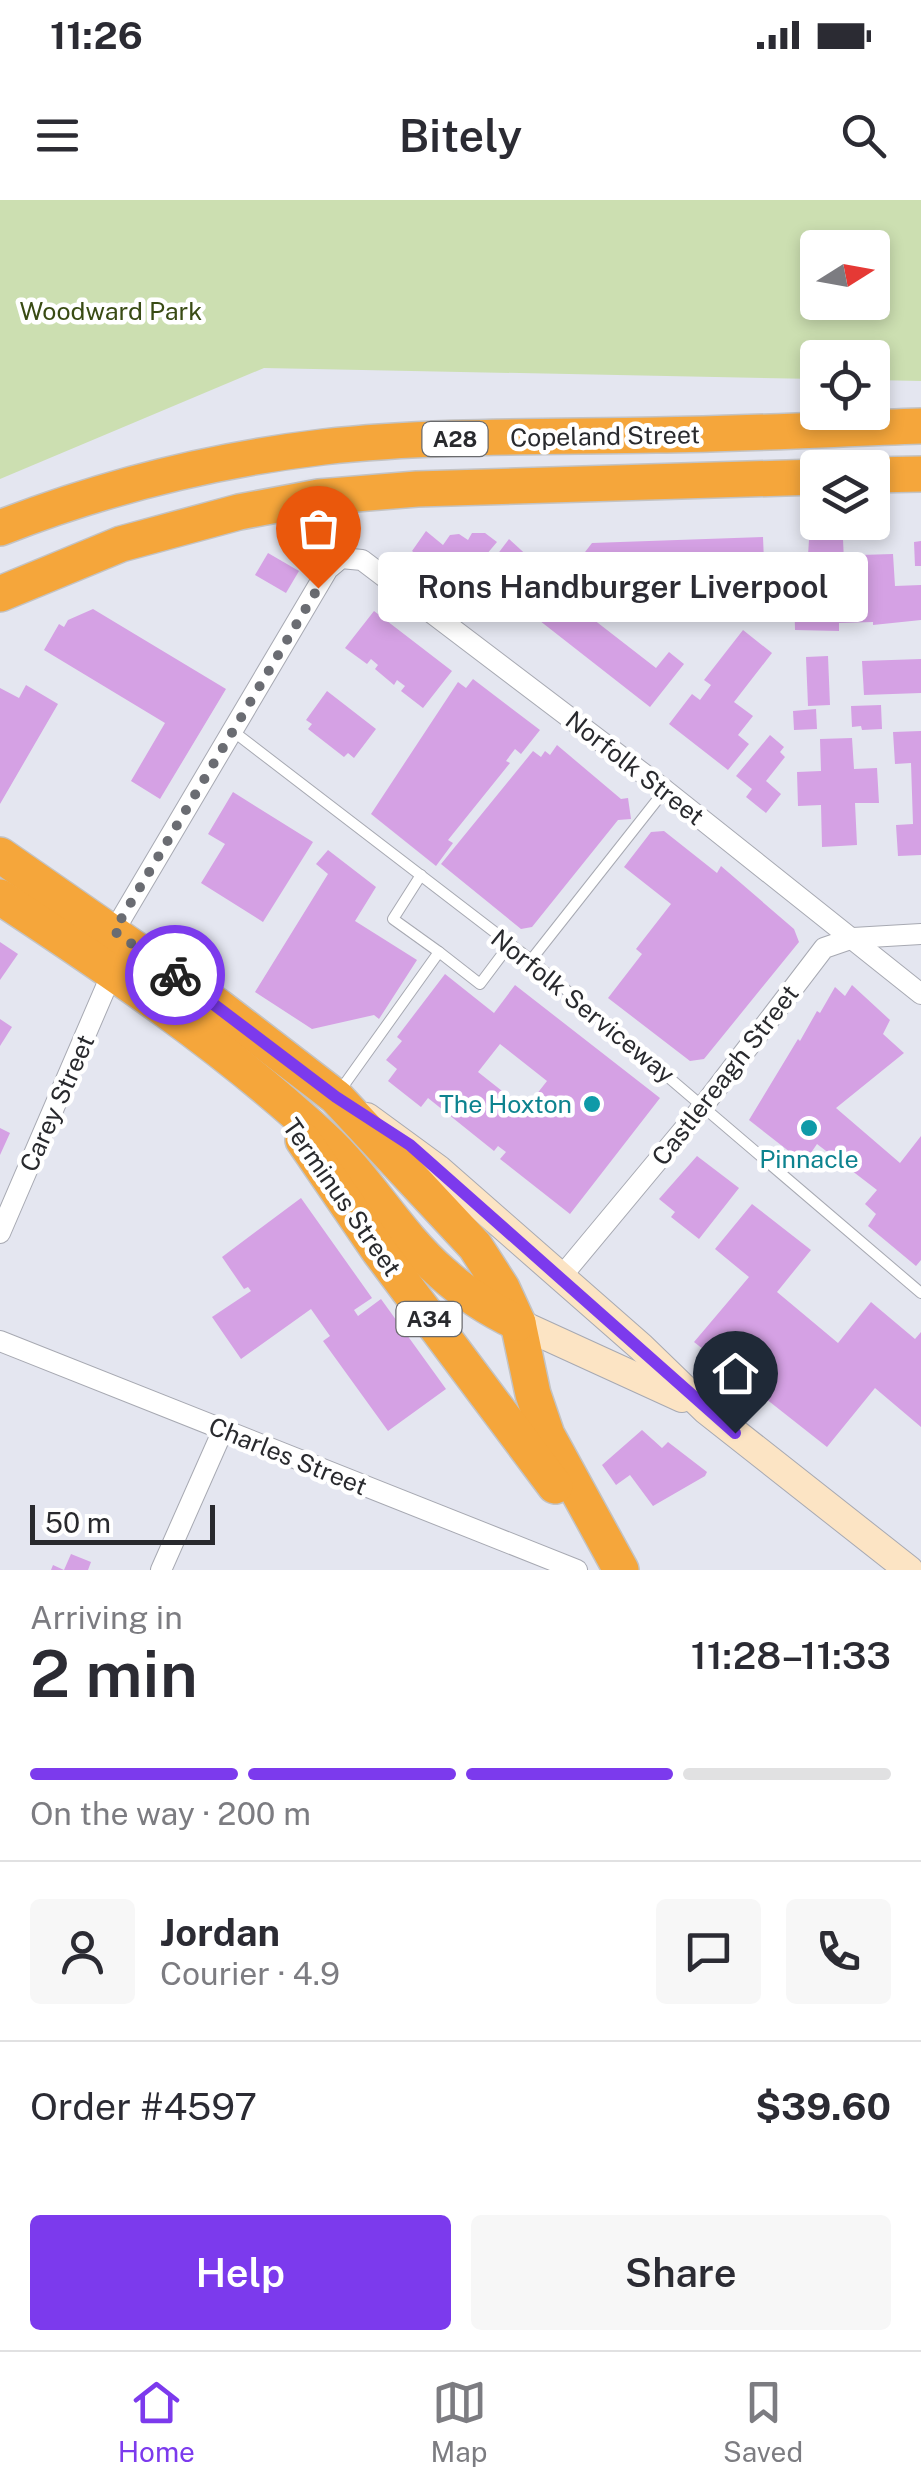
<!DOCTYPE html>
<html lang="en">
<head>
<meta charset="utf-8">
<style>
  body { margin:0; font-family:"Public Sans",sans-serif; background:#f7f7f7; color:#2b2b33; height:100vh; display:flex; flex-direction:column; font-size:38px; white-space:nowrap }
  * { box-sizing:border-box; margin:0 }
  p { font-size:32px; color:#7c7c81 }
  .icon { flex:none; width:55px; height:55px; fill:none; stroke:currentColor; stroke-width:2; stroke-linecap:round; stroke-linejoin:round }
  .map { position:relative; height:1370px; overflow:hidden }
  .details { display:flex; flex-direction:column; background:#fff; flex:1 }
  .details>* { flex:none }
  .needle { width:65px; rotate:79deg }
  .buttons { position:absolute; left:800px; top:30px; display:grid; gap:20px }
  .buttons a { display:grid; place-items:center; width:90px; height:90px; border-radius:10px; background:#fff; box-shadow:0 5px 15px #0003; font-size:50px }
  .scale { position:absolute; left:30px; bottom:25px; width:185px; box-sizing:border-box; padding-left:10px; border:5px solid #292a2e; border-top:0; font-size:28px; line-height:35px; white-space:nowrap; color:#292a2e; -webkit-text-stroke:8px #fff; paint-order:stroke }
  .pin { position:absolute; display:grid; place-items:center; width:85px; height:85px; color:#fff; margin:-102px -42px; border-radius:50% 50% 50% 0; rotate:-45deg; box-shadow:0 0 10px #0007 }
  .pin .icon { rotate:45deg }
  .courier { position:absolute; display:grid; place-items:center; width:100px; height:100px; margin:-50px; border:8px solid #7c3aed; border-radius:50%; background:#fff; color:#222; box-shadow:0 2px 12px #0007 }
  .bubble { position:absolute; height:70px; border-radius:10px; background:#fff; box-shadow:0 5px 15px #0003; font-size:32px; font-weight:600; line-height:70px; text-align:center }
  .summary em { font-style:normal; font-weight:600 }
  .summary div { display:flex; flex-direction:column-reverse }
  .summary { display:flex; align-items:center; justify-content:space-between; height:170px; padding:0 30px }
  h1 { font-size:65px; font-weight:600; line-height:75px }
  .bar { display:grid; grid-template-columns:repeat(4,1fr); gap:15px 10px; align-content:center; height:120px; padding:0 30px }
  .bar i { height:12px; border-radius:8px; background:#e1e1e2 }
  .bar .on { background:#7c3aed }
  .bar p { grid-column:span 4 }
  .line { display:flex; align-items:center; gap:25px; padding:0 30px; border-top:2px solid #e1e1e2 }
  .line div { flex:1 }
  .round { display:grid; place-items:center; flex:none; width:105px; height:105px; border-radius:10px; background:#f7f7f7 }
  .primary-button { display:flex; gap:20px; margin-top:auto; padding:20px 30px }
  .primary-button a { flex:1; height:115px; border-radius:10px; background:#7c3aed; color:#fff; font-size:40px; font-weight:600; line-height:115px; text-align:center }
  .primary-button a+a { background:#f7f7f7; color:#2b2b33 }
  .status { display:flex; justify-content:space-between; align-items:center; height:70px; padding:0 50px; background:#fff; direction:ltr }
  .status svg { height:28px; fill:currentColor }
  header { display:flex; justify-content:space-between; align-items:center; height:130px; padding:0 30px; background:#fff; font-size:45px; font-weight:600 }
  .tab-bar { display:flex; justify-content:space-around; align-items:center; height:140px; border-top:2px solid #e1e1e2; background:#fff; font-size:28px; color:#7c7c81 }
  .tab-bar a { display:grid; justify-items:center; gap:5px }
  .tab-bar .on { color:#7c3aed }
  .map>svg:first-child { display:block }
  .green { fill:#ccdfb1; fill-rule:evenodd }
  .building { fill:#d5a1e4; fill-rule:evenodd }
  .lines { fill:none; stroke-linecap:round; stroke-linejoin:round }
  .lane-casing { stroke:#a7a9b2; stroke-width:12 }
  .street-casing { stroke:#a7a9b2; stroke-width:22 }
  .secondary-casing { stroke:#a7a9b2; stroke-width:30 }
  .highway-casing { stroke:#c3c3c4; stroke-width:38 }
  .lane { stroke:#fff; stroke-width:10 }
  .street { stroke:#fff; stroke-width:20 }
  .secondary { stroke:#fce4c4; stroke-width:28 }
  .highway { stroke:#f5a63b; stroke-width:35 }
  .done { stroke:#6a6c72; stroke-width:10; stroke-dasharray:0 18 }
  .route { stroke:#7c3aed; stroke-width:12 }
  .culture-dot { fill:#0f9aa8; stroke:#fff; stroke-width:4 }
  .labels { text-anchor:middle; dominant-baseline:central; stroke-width:9; stroke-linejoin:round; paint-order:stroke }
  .shield { fill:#fff; stroke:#696a6d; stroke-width:2.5 }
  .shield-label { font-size:22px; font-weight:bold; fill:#292a2e }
  .park-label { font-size:25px; fill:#394b14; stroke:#fff }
  .street-label { font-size:25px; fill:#292a2e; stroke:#fff }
  .culture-label { font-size:25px; fill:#0d838f; stroke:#fff; text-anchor:end }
</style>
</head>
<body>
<div class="status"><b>11:26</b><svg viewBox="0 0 49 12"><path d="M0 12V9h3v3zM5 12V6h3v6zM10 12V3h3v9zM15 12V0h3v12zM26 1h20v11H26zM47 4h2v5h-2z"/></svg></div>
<header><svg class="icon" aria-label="menu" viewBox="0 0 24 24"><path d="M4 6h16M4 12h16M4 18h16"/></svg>Bitely<svg class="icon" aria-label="search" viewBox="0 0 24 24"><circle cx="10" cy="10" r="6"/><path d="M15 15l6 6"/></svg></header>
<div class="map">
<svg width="921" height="1370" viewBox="0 0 921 1370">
  <rect width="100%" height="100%" fill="#e4e6f0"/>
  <!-- green -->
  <path class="green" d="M0,0h921v181l-48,-1 -1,-22h-54l-1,21 -553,-11 -264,111zM818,48h54v54h-54z"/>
  <!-- building -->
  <g class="building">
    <path d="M426,331l17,14 7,-10 9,-1 9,6 4,-7h13l12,9 -33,39 -29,-22 -4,6 -19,-14z"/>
    <path d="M763,337l1,25 -33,41 -14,-13 13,-16 -119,5 -18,23 -14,-11 -8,11 85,66 13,-16 15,12 -34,43 -115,-90 57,-74z"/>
    <path d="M509,339l35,32 -27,34 -36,-29z"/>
    <path d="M843,339l1,23 16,-1v-6l33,-1 2,32 26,-1v35l-48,5v-3l-34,1v8l-44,-1 -1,-40 17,-1 -1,-5 -4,1 3,-45z"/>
    <path d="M921,341v25h-6l-1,-24z"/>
    <path d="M268,353l31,18 -13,22 -31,-18z"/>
    <path d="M93,409l133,80 -66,110 -29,-18 34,-58 -121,-73 15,-26 5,3 4,-7z"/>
    <path d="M374,411l78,60 -29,37 -22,-17 4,-5 -8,-6 -3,5 -19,-16 3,-4 -7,-6 -4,5 -22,-16z"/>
    <path d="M743,430l29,23 -38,49 19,14 -15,19 11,9 -21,26 -59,-46 23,-30 8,6 11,-15 -7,-5z"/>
    <path d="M828,456l2,49 -22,1 -2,-49z"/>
    <path d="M921,459v34l-57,2 -2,-34z"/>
    <path d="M473,479l67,51 -19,24 -6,-5 -9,12 4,2 -62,77 5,3 -17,23 -65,-52 87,-132 8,6z"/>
    <path d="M26,485l32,19 -58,100v-116l19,10z"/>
    <path d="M327,491l49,38 -22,29 -6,-5 -4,4 -36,-28 4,-5 -6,-4z"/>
    <path d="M881,505l1,24 -20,1 -1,-4 -9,1 -1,-21z"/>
    <path d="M816,509l1,20 -23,1 -1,-19z"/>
    <path d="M921,531v124l-23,1 -2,-31 17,-1 -2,-61 -16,1 -2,-32z"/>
    <path d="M770,535l14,12 -4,5 5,5 -19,24 15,13 -15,19 -20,-16 6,-8 -16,-13z"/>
    <path d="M852,538l2,31 23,-1 2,35h-24l2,42 -35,2 -1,-42 -23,1 -1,-34 24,-1 -1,-32z"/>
    <path d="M557,545l64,54 7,-1 3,21 -13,1 -86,107 -11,2 -80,-65 92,-113 8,6 4,-6 5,4z"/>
    <path d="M233,592l80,50 -50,80 -62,-39 24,-39 -17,-10z"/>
    <path d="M664,631l53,42 4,-7 73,63 5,13 -95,117 -14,2 -82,-63 34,-44 -6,-5 35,-45 -47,-37 27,-35z"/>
    <path d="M328,650l48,37 -21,34 62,39 -38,59 -5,-4 -62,14 -57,-37 73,-118 -12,-10z"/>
    <path d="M0,742l18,12 -18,26z"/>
    <path d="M445,774l49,39 21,-28 145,113 -90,116 -70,-55 6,-7 -8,-6 -4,5 -66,-53 -7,9 -33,-26 9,-12 -11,-9 16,-19 -5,-4zM500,844l47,37 -22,28 -47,-37z"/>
    <path d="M852,785l38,35 -7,14 21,19 -68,55 64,55 21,-27v124l-5,6 -48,-40 8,-12 -11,-10 12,-14 -60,-46 -13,19 -55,-43 49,-81 2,2 17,-30 3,2 15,-26 10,9z"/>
    <path d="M0,819l12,8 -12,19z"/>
    <path d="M0,928l10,5 -10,22z"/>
    <path d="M697,956l42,32 -40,51 -28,-22 4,-5 -16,-13z"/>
    <path d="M301,998l71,100 -18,12 4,6 23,-17 65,90 -58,42 -65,-90 7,-5 -19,-27 -70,50 -29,-42 39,-26 -3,-4 -4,2 -22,-32z"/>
    <path d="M752,1004l59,46 -34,42 61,51 33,-41 44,37 6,-7v95l-46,-39 -48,59 -133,-105 55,-65 -34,-28z"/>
    <path d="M642,1230l20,18 6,-6 39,30 -2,4 -52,30 -23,-31 -14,10 -14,-20z"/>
    <path d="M71,1354l20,8 -3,8h-37l2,-5 11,5z"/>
  </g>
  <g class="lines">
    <!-- lane casing -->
    <g class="lane-casing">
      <g id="lane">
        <path d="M234,532l297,228 390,333"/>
        <path d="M439,752l41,32 30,-40"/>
        <path d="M531,760l134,-170"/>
        <path d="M339,892l100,-140 -46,-33 28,-44"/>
      </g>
    </g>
    <!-- street casing -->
    <g class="street-casing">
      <g id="street">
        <path d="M114,731l214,-362 13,-11 21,2 303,230 256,204"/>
        <path d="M0,1033l112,-260"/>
        <path d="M561,1077l143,-172 120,-157 29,-10 68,-4"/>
        <path d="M0,1141l577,229"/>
        <path d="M161,1370l62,-140"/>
      </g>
    </g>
    <!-- secondary casing -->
    <g class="secondary-casing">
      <g id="secondary">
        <path d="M367,917l71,52 203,178 65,63 203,160"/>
        <path d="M518,1123l164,75"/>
      </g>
    </g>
    <!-- highway casing -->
    <g class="highway-casing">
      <g id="highway">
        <path d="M872,275l49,-1"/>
        <path d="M0,328c102,-40 214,-68 323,-81 110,-12 222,-10 333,-12 88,-1 177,-6 265,-9"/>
        <path d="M0,394l121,-50 118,-32 80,-15 98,-8 401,-12"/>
        <path d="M0,655l219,152 117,90 139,149 27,42 16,35 15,71 14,41 74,135"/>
        <path d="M0,697c111,73 224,149 322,240 45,41 74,96 120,136 23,21 49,37 76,50"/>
        <path d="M303,940l76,111 176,235"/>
      </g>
    </g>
    <!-- lane -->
    <use href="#lane" class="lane"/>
    <!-- street -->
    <use href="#street" class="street"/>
    <!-- secondary -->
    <use href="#secondary" class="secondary"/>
    <!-- highway -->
    <use href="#highway" class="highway"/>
  </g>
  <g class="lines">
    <!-- done -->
    <path class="done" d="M175,775l-61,-44 204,-343"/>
    <!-- route -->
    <path class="route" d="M175,775l161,122 74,48 325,288"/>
  </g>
  <!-- markers -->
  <g class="culture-dot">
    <circle cx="592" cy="904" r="10"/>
    <circle cx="809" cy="928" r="10"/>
  </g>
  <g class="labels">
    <!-- shield labels -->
    <g class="shield">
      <rect x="422.5" y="222" width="65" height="34" rx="8"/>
      <rect x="396.5" y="1102" width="65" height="34" rx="8"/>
    </g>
    <g class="shield-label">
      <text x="455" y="239">A28</text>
      <text x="429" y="1119">A34</text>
    </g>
    <!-- park labels -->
    <g class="park-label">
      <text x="111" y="111">Woodward Park</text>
    </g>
    <!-- street labels -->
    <g class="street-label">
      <text transform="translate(605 236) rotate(-1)">Copeland Street</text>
      <text transform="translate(635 568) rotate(38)">Norfolk Street</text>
      <text transform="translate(583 806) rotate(39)">Norfolk Serviceway</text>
      <text transform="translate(725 875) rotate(-52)">Castlereagh Street</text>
      <text transform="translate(57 903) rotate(-66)">Carey Street</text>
      <text transform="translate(342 997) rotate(55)">Terminus Street</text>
      <text transform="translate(288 1256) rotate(22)">Charles Street</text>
    </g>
    <!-- culture labels -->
    <g class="culture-label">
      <text x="572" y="904">The Hoxton</text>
      <text x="809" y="959" text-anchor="middle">Pinnacle</text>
    </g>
  </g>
</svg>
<div class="buttons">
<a><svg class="needle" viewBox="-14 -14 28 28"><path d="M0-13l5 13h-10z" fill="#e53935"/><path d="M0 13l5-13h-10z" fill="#7c7c81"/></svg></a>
<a><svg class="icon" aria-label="locate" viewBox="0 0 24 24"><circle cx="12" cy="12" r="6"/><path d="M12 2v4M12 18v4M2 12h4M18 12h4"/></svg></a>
<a><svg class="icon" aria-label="layers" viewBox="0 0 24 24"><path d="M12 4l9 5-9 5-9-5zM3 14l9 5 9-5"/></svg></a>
</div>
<div class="scale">50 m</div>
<div class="pin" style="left:318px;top:388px;background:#ea580c"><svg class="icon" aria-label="bag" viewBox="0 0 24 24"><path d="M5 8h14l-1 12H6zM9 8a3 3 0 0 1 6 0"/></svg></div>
<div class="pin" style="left:735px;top:1233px;background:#1f2937"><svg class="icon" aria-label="home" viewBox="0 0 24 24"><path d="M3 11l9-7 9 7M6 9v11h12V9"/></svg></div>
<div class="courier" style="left:175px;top:775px"><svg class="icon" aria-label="bike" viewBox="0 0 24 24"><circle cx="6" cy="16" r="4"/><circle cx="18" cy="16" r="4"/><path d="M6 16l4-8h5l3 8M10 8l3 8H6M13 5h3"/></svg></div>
<div class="bubble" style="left:378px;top:352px;width:490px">Rons Handburger Liverpool</div>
</div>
<section class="details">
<div class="summary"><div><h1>2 min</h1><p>Arriving in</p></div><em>11:28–11:33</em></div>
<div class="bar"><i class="on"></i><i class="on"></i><i class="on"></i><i></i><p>On the way · 200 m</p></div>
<div class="line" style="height:180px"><a class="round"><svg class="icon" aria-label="person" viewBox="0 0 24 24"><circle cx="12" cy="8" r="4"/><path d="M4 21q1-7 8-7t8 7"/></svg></a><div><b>Jordan</b><p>Courier · 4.9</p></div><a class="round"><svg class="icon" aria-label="chat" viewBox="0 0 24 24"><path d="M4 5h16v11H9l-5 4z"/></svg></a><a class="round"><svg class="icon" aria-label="phone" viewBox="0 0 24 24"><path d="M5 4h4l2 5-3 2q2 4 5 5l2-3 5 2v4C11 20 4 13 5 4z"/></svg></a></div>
<div class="line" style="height:130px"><div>Order #4597</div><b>$39.60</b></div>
<div class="primary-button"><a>Help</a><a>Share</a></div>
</section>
<nav class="tab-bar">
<a class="on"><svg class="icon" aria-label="home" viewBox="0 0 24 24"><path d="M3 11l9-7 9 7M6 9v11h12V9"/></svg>Home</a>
<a><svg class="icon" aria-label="map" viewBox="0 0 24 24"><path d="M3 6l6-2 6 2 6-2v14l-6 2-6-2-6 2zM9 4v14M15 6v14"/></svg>Map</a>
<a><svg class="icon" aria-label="saved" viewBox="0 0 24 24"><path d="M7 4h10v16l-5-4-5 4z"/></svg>Saved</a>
</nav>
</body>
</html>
